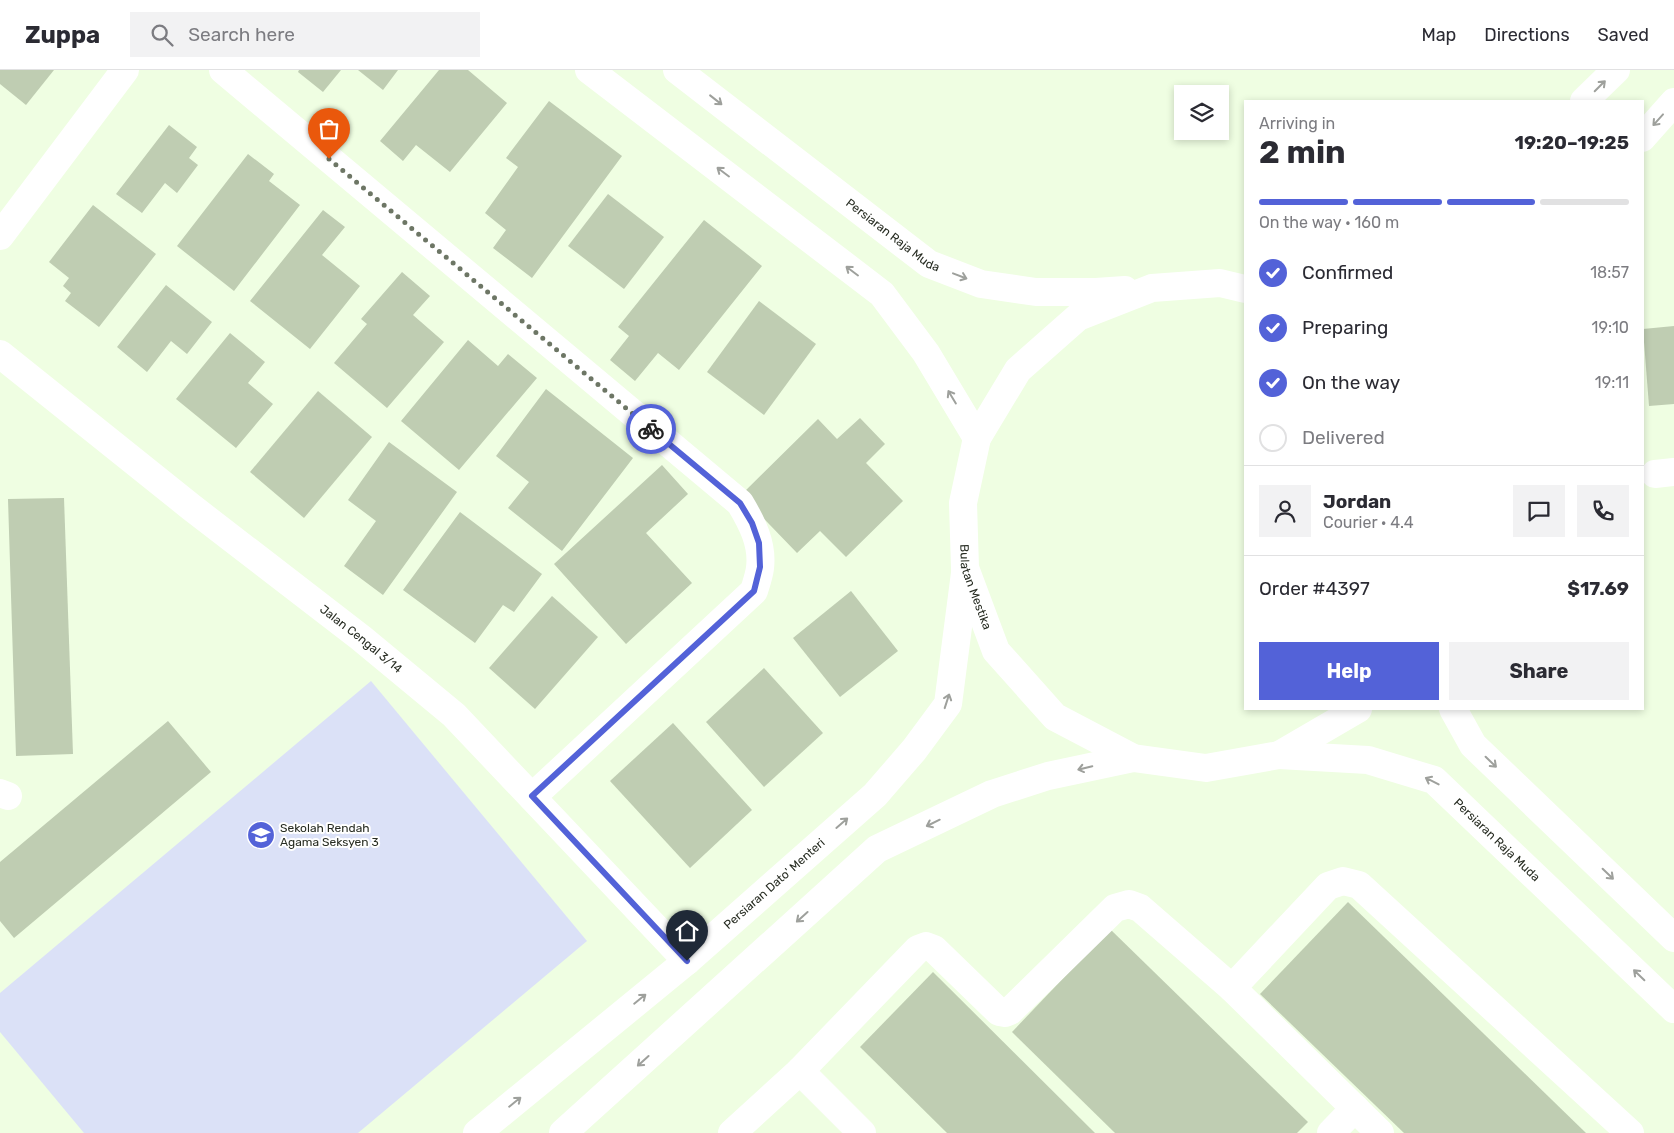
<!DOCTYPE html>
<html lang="en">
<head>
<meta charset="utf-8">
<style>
  body { margin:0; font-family:Rubik,sans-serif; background:#f2f2f3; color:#2b2b33; height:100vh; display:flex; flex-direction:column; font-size:19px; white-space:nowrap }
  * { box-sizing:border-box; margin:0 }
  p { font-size:16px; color:#7c7c81 }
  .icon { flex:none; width:28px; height:28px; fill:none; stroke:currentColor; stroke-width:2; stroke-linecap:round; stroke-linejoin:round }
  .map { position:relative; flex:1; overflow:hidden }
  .details { position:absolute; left:1244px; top:30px; width:400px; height:610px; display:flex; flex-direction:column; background:#fff; border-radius:0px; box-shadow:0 2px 8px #0003 }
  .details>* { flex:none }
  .tools { position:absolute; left:1174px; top:15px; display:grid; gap:10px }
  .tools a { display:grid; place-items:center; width:55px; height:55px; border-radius:0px; background:#fff; box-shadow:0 2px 8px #0003; font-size:25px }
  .pin { position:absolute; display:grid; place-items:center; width:42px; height:42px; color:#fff; margin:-51px -21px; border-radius:50% 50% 50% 0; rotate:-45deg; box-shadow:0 0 5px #0007 }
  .pin .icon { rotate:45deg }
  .courier { position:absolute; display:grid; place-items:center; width:50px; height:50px; margin:-25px; border:4px solid #5362d8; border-radius:50%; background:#fff; color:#222; box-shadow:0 1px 6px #0007 }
  .overview em { font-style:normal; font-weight:700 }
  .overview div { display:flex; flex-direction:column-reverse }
  .overview { display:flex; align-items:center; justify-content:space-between; height:85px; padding:0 15px }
  h1 { font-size:32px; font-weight:700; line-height:38px }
  .bar { display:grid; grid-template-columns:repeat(4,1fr); gap:8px 5px; align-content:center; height:60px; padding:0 15px }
  .bar i { height:6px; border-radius:4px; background:#e1e1e2 }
  .bar .on { background:#5362d8 }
  .bar p { grid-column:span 4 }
  .line { display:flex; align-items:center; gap:12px; padding:0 15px; border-top:1px solid #e1e1e2 }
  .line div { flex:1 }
  .round { display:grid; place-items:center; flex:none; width:52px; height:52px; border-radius:0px; background:#f2f2f3 }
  ol { padding:0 15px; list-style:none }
  li { display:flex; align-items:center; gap:15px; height:55px }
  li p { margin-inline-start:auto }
  li .icon { padding:5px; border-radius:50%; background:#5362d8; color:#fff; stroke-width:4 }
  li:last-child { color:#7c7c81 }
  li i { width:28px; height:28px; border:2px solid #e1e1e2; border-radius:50% }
  .button { display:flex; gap:10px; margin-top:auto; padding:10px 15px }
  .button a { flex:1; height:58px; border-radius:0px; background:#5362d8; color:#fff; font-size:20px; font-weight:700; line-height:58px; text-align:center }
  .button a+a { background:#f2f2f3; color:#2b2b33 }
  header { display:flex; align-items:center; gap:30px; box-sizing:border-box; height:70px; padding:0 25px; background:#fff; border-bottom:1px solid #e1e1e2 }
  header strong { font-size:24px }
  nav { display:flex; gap:28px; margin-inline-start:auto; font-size:18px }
  .search { width:350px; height:45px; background:#f2f2f3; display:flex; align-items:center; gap:12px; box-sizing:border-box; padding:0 18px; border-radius:0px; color:#7c7c81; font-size:19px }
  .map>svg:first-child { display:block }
  .green { fill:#dbe1f7 }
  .building { fill:#bfcdb2 }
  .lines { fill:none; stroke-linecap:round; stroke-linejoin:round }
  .minor { stroke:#fff; stroke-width:28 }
  .major { stroke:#fff; stroke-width:28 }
  .oneway { stroke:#9ea09c }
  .done { stroke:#6d7665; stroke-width:5; stroke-dasharray:0 9 }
  .route { stroke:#5362d8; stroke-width:6 }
  .labels { text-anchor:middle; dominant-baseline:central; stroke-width:4; stroke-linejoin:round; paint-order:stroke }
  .street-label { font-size:12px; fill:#272c22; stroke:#fff }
  .poi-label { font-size:12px; fill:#272c22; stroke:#fff; text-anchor:start }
</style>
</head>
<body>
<header>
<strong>Zuppa</strong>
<div class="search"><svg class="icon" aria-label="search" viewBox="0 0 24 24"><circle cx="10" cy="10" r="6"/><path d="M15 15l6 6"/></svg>Search here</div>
<nav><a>Map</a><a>Directions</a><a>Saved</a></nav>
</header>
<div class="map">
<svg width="1674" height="1063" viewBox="0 0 1674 1063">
  <rect width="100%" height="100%" fill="#effee2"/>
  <!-- green -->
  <path class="green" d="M371,611l216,260 -229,192h-274l-84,-101v-39z"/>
  <!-- building -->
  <g class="building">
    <path d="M0,0h54l-28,35 -26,-21z"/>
    <path d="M299,0h42l-18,22 -25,-20z"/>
    <path d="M358,0h40l-15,20z"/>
    <path d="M439,0h29l39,33 -57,69 -34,-27 -13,16 -23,-20z"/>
    <path d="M549,31l73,55 -90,122 -39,-30 13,-18 -21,-17 33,-46 -12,-9z"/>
    <path d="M169,55l28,22 -8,11 9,7 -21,28 -12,-10 -23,30 -26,-19z"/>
    <path d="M248,84l26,20 -5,7 31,24 -66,86 -57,-45z"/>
    <path d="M608,124l56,43 -40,52 -56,-43z"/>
    <path d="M93,135l63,49 -57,73 -34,-26 6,-8 -8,-7 6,-8 -20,-16z"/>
    <path d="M323,140l22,17 -23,28 38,31 -50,63 -60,-48z"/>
    <path d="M704,150l58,46 -83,104 -21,-17 -23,28 -25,-21 19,-24 -11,-9z"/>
    <path d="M402,202l28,24 -17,19 31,27 -57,66 -53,-45 33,-39 -6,-5z"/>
    <path d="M166,215l46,37 -25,32 -16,-13 -24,31 -30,-25z"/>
    <path d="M759,231l57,43 -52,71 -57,-43z"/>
    <path d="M1674,256v78l-25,2 -6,-77z"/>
    <path d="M230,263l35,29 -17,21 25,21 -37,44 -60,-49z"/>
    <path d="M468,270l30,26 10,-12 29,24 -78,92 -58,-49z"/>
    <path d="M546,319l87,69 -71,93 -54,-43 21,-26 -33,-26z"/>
    <path d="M318,321l54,46 -68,81 -54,-46z"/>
    <path d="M860,348l25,26 -19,19 37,38 -57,56 -26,-26 -23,22 -56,-58 77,-76 19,20z"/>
    <path d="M389,372l68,50 -74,103 -39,-29 32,-45 -28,-21z"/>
    <path d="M662,395l26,29 -42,39 46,50 -66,61 -72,-80z"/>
    <path d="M64,428l9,256 -57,2 -8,-257z"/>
    <path d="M460,442l82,62 -28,38 -11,-7 -28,38 -72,-53z"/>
    <path d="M851,521l47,60 -58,46 -47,-59z"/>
    <path d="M552,526l46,41 -63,72 -46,-41z"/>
    <path d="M764,598l59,65 -59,54 -58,-65z"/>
    <path d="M168,651l43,51 -197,166 -14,-17v-59z"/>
    <path d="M673,653l79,87 -62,58 -80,-87z"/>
    <path d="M1348,832l238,231h-182l-144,-139z"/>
    <path d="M1110,859l198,193 -11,11h-182l-103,-101z"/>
    <path d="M933,902l162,161h-148l-87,-86z"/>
  </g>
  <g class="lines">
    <!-- minor -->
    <g class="minor">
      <path d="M223,0l517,433c12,20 23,41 20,65 -1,8 -4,16 -6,23l-222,206"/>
      <path d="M0,166l125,-166"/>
      <path id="s1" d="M0,284l191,153 170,131 93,77 233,246"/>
      <path d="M1655,404l19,-2"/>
      <path d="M0,723l8,3"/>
      <path d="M1232,918l96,-102 15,-5 16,4 271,248"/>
      <path d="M800,1001l62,62"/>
      <path d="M732,1063l68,-62 118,-122 8,-3 8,3 65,63 6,1 5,-2 105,-103 14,-4 11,4 92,80 148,145"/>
      <path d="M1331,1063l24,-25"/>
    </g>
    <!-- major -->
    <g class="major">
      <path d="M589,0l293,224 44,59 51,85"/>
      <path id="s2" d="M677,0l252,194 52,20 55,8h60l29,-2"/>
      <path d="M1584,31l32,-31"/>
      <path d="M1642,68l32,-36"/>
      <path id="s3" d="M1245,219l-25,-6 -68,5 -74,29 -60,53 -41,68 -14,65 2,65 31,83 59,66 78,41 73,10 73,-13 79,-46"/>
      <path d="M1453,639l20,36 201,193"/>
      <path id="s4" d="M1279,685l89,5 66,20 240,229"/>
      <path id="s5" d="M477,1063l210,-172 188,-166 39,-45 34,-46 17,-131"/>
      <path d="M563,1063l314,-284 115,-55 56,-18 85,-18"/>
    </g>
  </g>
  <!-- one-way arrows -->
  <defs><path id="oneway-shaft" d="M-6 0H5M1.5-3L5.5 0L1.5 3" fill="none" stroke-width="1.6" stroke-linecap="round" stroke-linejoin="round" transform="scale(1.25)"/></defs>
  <g class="oneway">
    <use href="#oneway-shaft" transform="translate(1600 16) rotate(-45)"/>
    <use href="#oneway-shaft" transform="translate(716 30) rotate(38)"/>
    <use href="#oneway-shaft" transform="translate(1658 50) rotate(132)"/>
    <use href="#oneway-shaft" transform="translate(723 102) rotate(-143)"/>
    <use href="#oneway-shaft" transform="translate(852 201) rotate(-143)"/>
    <use href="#oneway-shaft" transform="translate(960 206) rotate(21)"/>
    <use href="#oneway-shaft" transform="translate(952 327) rotate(-121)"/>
    <use href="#oneway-shaft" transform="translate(947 631) rotate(-72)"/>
    <use href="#oneway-shaft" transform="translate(1491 692) rotate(44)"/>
    <use href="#oneway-shaft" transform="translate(1085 698) rotate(167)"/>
    <use href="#oneway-shaft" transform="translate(1432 711) rotate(-153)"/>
    <use href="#oneway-shaft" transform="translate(842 753) rotate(-41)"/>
    <use href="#oneway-shaft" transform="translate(933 753) rotate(154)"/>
    <use href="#oneway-shaft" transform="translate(1608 804) rotate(44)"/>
    <use href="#oneway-shaft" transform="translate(802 847) rotate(138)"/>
    <use href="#oneway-shaft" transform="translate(1639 905) rotate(-136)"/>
    <use href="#oneway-shaft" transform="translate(640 929) rotate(-39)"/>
    <use href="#oneway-shaft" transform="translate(643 991) rotate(138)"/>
    <use href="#oneway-shaft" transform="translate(515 1032) rotate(-39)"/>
  </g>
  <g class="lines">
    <!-- done -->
    <path class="done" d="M329,89l322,270"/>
    <!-- route -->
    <path class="route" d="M651,359l89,74 12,20 7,20 1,24 -6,24 -222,205 155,165"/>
  </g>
  <!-- icons -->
  <defs>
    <g id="school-disc" transform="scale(1.4375)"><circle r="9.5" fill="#5362d8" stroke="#fff"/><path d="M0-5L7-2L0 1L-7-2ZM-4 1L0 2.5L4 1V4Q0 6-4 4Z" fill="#fff"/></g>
  </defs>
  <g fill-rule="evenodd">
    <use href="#school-disc" x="261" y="765"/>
  </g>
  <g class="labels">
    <!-- street labels -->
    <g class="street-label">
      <text stroke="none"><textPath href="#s2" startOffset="272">Persiaran Raja Muda</textPath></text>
      <text stroke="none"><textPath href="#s3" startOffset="485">Bulatan Mestika</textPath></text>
      <text stroke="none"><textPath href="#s1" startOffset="460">Jalan Cengal 3/14</textPath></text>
      <text stroke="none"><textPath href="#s4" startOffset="245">Persiaran Raja Muda</textPath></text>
      <text stroke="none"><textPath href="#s5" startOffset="388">Persiaran Dato' Menteri</textPath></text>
    </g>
    <!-- poi labels -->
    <g class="poi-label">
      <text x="280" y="758">Sekolah Rendah<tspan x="280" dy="14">Agama Seksyen 3</tspan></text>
    </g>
  </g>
</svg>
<div class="tools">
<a><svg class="icon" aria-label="layers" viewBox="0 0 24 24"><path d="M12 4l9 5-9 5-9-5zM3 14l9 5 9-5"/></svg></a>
</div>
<div class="pin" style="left:329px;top:89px;background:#ea580c"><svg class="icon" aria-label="bag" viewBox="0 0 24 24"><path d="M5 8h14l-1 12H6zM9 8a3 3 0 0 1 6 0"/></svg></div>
<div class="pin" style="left:687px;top:891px;background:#1f2937"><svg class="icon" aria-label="home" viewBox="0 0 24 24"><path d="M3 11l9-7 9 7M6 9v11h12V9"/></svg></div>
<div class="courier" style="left:651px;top:359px"><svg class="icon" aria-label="bike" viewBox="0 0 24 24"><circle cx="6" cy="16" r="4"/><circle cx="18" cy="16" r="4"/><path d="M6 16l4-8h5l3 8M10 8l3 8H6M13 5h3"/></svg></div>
<section class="details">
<div class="overview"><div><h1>2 min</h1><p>Arriving in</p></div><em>19:20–19:25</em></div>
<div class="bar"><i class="on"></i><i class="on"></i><i class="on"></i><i></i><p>On the way · 160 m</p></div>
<ol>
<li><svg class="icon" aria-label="check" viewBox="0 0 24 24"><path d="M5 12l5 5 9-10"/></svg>Confirmed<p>18:57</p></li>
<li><svg class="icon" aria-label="check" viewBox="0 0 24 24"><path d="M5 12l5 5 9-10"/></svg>Preparing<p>19:10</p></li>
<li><svg class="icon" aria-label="check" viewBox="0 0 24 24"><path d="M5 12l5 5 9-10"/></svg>On the way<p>19:11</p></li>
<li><i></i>Delivered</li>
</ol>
<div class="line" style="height:90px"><a class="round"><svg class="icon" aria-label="person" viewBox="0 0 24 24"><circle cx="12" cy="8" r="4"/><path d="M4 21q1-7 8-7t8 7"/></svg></a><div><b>Jordan</b><p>Courier · 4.4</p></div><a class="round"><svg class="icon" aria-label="chat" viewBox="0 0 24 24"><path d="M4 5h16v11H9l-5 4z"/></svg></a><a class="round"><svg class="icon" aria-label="phone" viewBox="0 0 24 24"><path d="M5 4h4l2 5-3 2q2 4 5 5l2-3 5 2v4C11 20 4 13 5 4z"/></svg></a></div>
<div class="line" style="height:65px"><div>Order #4397</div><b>$17.69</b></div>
<div class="button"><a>Help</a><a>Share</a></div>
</section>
</div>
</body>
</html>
